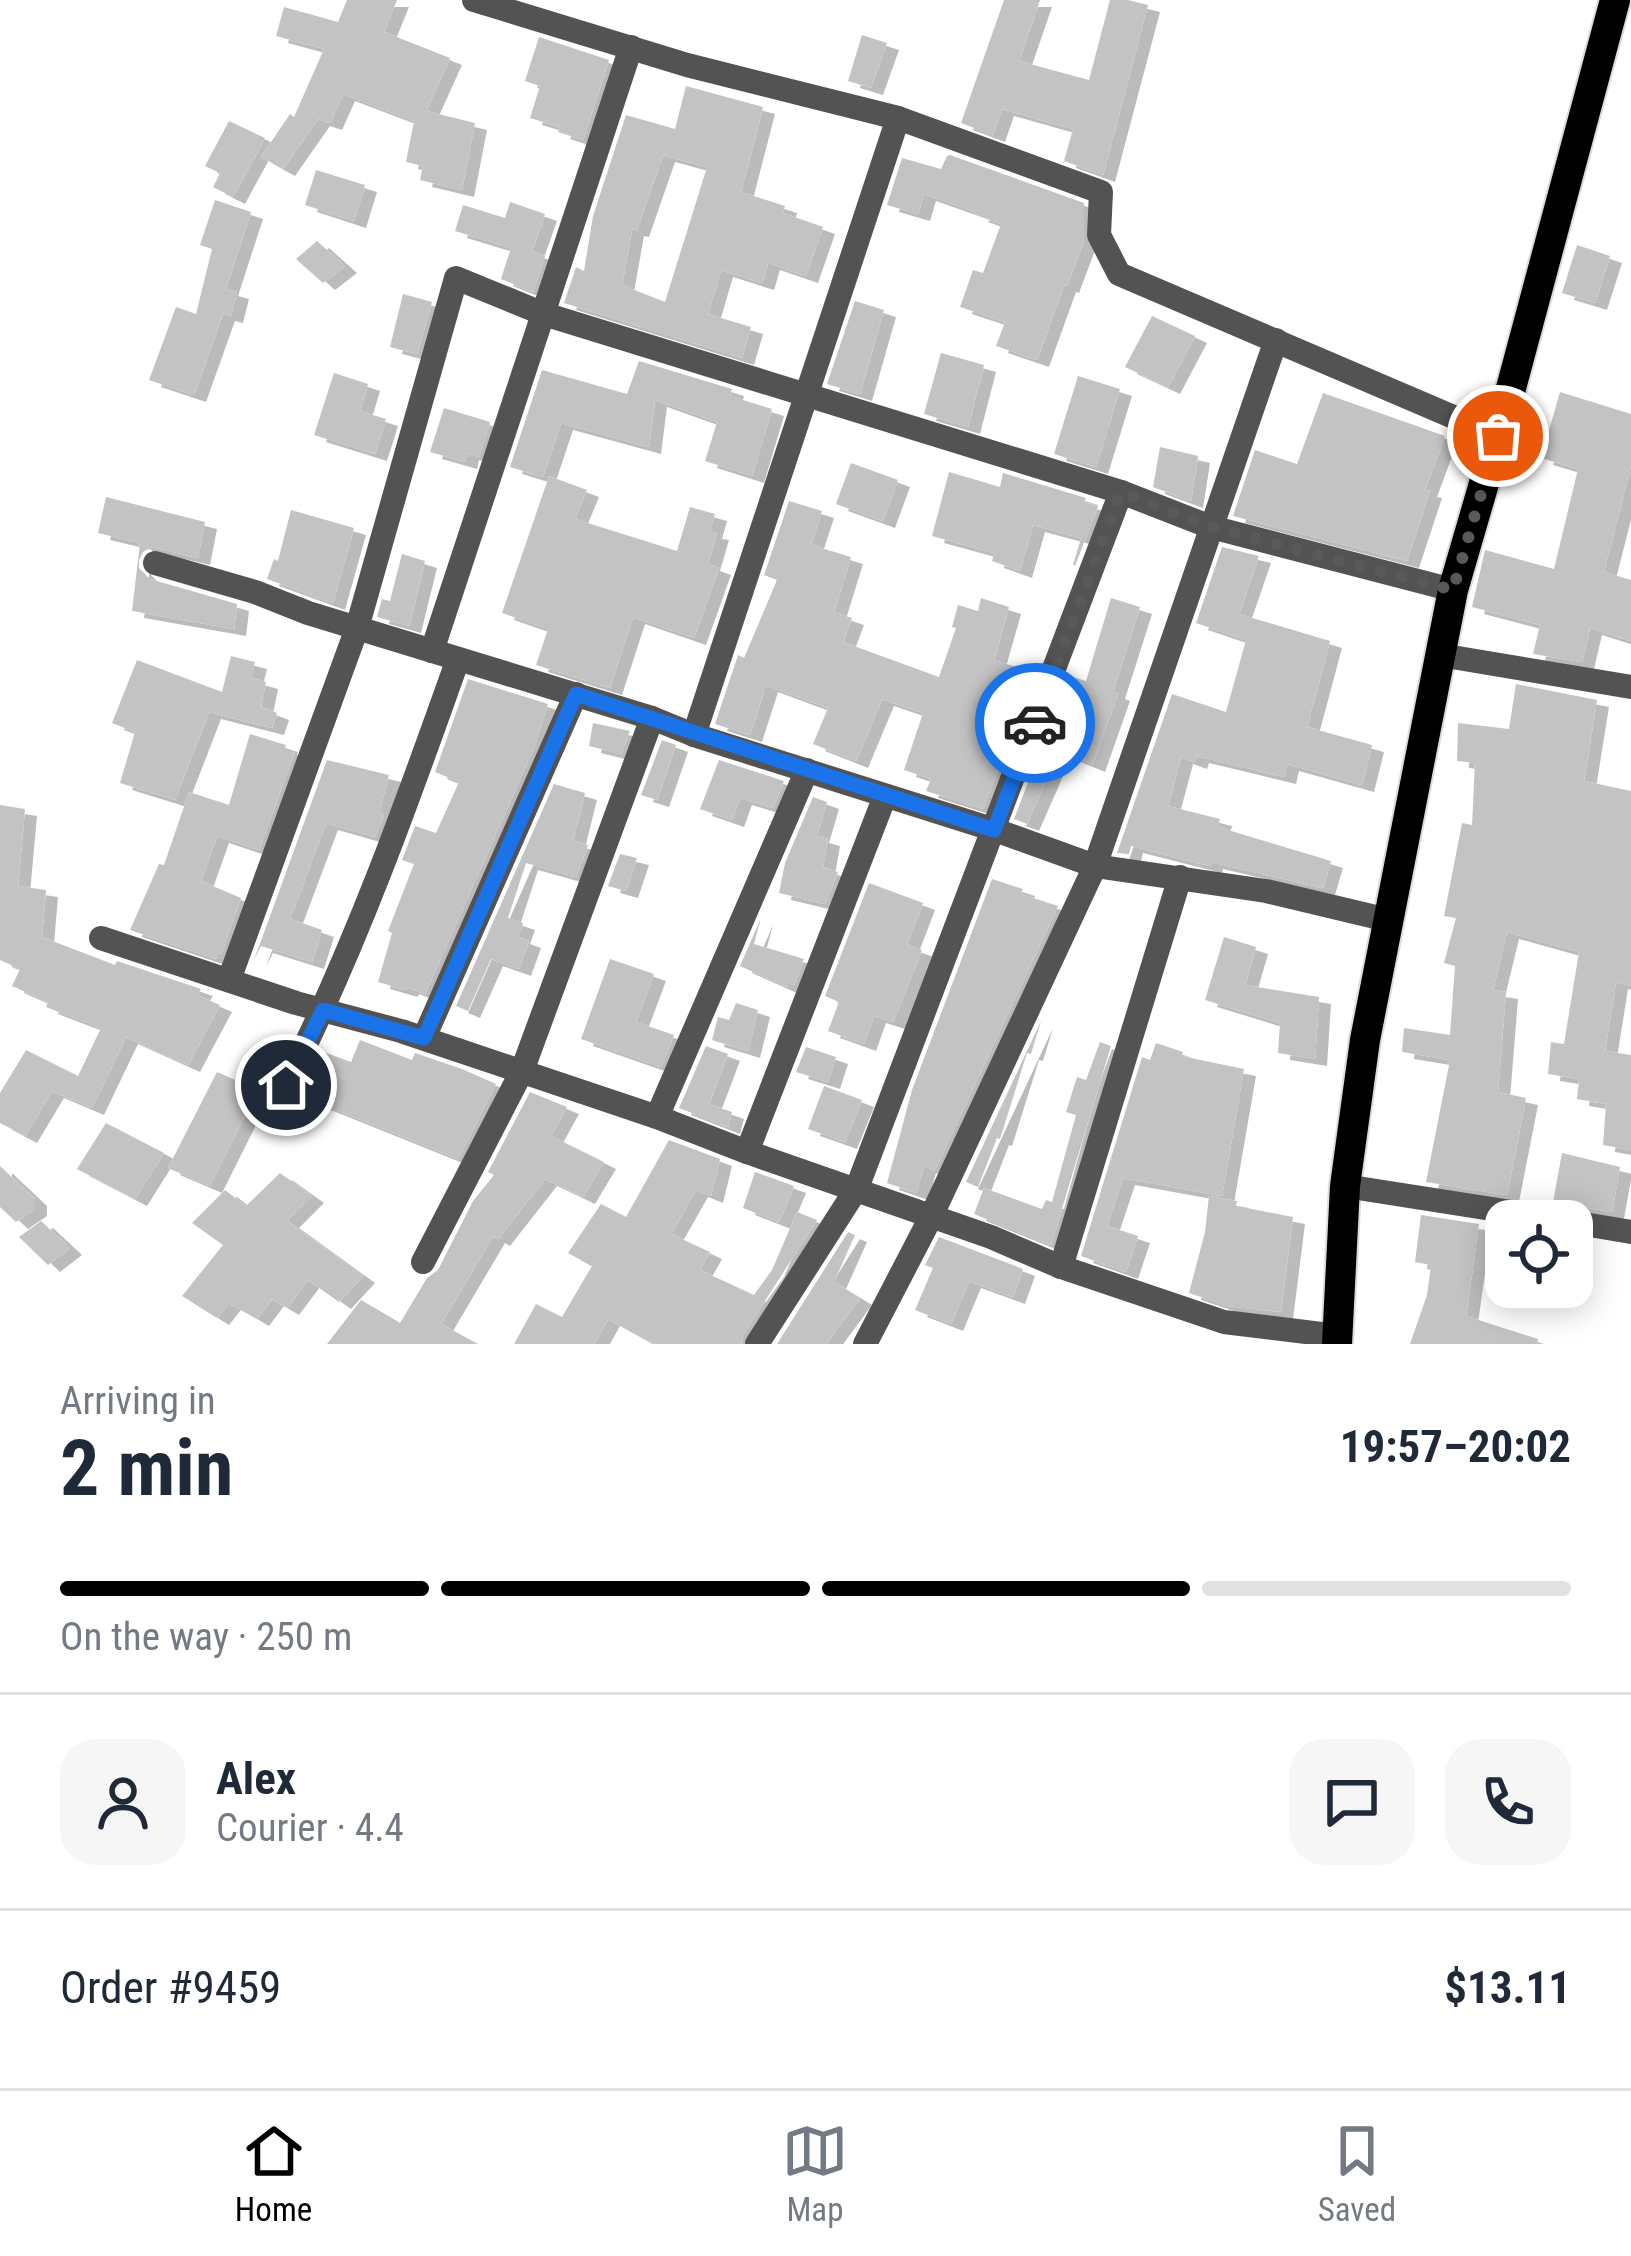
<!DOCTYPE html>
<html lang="en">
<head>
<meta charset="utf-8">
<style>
  body { margin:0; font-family:"Roboto Condensed",sans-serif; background:#f6f6f7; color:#1f2937; height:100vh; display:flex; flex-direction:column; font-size:45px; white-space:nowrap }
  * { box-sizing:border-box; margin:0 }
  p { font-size:39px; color:#747a83 }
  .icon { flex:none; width:66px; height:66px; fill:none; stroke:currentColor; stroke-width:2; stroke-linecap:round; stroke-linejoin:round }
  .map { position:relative; height:1344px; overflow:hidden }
  .drawer { display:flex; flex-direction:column; background:#fff; flex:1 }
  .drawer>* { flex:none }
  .controls { position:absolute; left:1485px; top:1200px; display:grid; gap:24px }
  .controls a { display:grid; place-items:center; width:108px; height:108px; border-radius:24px; background:#fff; box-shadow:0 6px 30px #0003; font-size:60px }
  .pin { position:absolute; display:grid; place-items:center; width:102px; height:102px; color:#fff; margin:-51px; border:6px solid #fff; border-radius:50%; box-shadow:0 3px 12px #0007 }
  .courier { position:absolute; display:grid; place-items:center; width:120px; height:120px; margin:-60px; border:9px solid #1a73e8; border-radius:50%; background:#fff; color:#222; box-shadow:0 3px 15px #0007 }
  .overview em { font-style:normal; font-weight:700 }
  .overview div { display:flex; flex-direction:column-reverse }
  .overview { display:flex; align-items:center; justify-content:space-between; height:204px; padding:0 60px }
  h1 { font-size:78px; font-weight:700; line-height:90px }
  .bar { display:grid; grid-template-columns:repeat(4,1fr); gap:18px 12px; align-content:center; height:144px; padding:0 60px }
  .bar i { height:15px; border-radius:9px; background:#e0e1e3 }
  .bar .on { background:#000 }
  .bar p { grid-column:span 4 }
  .line { display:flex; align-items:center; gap:30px; padding:0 60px; border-top:3px solid #e0e1e3 }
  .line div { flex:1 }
  .round { display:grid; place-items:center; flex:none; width:126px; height:126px; border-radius:36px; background:#f6f6f7 }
  .tab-bar { display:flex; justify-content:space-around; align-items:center; height:168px; border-top:3px solid #e0e1e3; background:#fff; font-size:33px; color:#747a83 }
  .tab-bar a { display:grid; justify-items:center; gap:6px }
  .tab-bar .on { color:#000 }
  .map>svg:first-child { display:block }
  .building { fill:#c3c3c3; fill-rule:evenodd; filter:url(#shadow) }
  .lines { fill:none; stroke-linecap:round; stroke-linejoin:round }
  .primary-casing { stroke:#dbdbdb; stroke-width:34 }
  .minor { stroke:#535353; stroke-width:24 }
  .primary { stroke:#000; stroke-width:30 }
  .done { stroke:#595959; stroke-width:12; stroke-dasharray:0 21.6 }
  .route { stroke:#1a73e8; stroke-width:15 }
</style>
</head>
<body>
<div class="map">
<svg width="1631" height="1344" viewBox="0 0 1631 1344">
  <defs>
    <filter id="shadow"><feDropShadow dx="12" dy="7" stdDeviation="0" flood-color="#0004"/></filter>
  </defs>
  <rect width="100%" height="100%" fill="#fff"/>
  <!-- building -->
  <g class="building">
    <path d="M347,0h50l-13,32 66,26 -24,53 49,12 -13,67 -42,-10 3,-14 -17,-4 8,-41 -71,-27 -13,29 -12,-4 -35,50 -22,-12 29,-43 4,3 30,-68 -48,-13 8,-29 54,15z"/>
    <path d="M1004,0h36l-21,61 70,19 21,-80h18l20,5 -45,170 -39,-14 9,-32 -71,-20 -9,26 -32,-12z"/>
    <path d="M862,35l25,8 -16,45 -23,-7z"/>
    <path d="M539,37l70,23 -26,80 -25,-8 2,-5 -30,-9 10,-32 -15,-5z"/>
    <path d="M686,86l77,21 -22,85 44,14 -2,7 40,14 -17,49 -38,-13 -6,20 -41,-13 -13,44 43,13 -9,31 -178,-55 12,-36 8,4 9,-55 33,-101 49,14zM663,155l44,12 -42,135 -43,-17 10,-56 5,1z"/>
    <path d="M229,121l36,17 -32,59 -20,-10 7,-14 -15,-7z"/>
    <path d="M950,155l134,48v38l-17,45 -3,-1 -27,75 -41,-14 9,-24 -45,-15 13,-37 10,3 18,-49 -25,-9 2,-2 -54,-19 -6,20 -31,-9 15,-47 39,11 6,-13z"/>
    <path d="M316,170l49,15 -11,36 -49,-16z"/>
    <path d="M215,200l36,12 -25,77 11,3 -6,24 -8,-2 -29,81 -45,-15 27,-73 20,7 16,-65 -12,-4z"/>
    <path d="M510,202l35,12 -13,37 13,5 -12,36 -32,-13 10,-31 -56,-17 8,-26 42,13z"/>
    <path d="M317,241l28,25 -22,17 -27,-24z"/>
    <path d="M1577,245l33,11 -15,47 -33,-10z"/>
    <path d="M403,294l29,8 -15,52 -27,-7z"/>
    <path d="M855,301l29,9 -24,84 -33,-10z"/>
    <path d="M1152,316l43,20 -27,51 -43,-20z"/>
    <path d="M941,353l43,12 -16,62 -44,-13z"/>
    <path d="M639,361l93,28 -2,7 42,13 -20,67 -47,-15 12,-39 -62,-22 -6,47 -88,-24 -18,54 -33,-10 32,-97 85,24z"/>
    <path d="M334,373l34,11 -8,27 26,8 -11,35 -61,-19z"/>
    <path d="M1078,376l42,13 -24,78 -42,-13z"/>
    <path d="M1560,392l71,22v51l-27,107 27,8v61l-41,-13 -8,34 -49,-8 7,-29 -68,-18 13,-57 69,19 24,-100 -37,-11z"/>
    <path d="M1323,393l122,43 -20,54 5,1 -23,70 -174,-45 22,-66 42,14z"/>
    <path d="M444,408l46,14 -11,35 -12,-4 -2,9 -35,-10z"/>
    <path d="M1160,447l38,9 -7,45 -38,-14z"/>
    <path d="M851,463l47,17 -15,41 -47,-17z"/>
    <path d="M949,472l51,15 3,-14 83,25 -2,4 14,4 -23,60 -2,-1 8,-27 -48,-13 -13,46 -28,-10 2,-8 -62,-17z"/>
    <path d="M549,476l38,14 -12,29 102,32 13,-44 25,7 -5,18 7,1 -9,31 11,4 -25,70 -61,-21 -23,71 -74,-23 12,-36 -46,-16z"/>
    <path d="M106,497l99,25 -7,36 -46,-11 -9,5 -4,8v8l11,11 87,25 -3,25 -102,-18 8,-68 -42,-10z"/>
    <path d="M789,501l33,10 -11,34 40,12 -17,55 18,6 -9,24 96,35 17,-49 -4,-1 6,-22 20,6 3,-13 28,9 -15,53 41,13 -52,136 -57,-18 5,-12 -27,-9 19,-57 -41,-14 -26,62 -43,-17 15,-36 -62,-23 -16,50 -35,-11 23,-69 6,3 33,-78 -13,-5z"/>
    <path d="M291,510l63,18 -21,75 -66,-24 7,-20 4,2z"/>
    <path d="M1222,547l37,9 -20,58 91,27 -23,86 65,18 -10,40 -75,-21 -3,13 -87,-21 -2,6 -14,-5 -13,49 52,13 -2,8 113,34 -8,27 -112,-26 -1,4 -79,-20 -2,8 -12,-1 55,-159 54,18 20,-72 -50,-17z"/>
    <path d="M402,554l23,7 -16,65 -32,-9 5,-18 8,2z"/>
    <path d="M1111,598l29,9 -27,85 5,2 -25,71 -34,-14 -32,73 -13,-5 55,-143 17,5z"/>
    <path d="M231,656l24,6 -4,16 15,4 -5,25 16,6 -5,15 -63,-16 -34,88 -55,-17 15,-51 -23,-9 25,-63 85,32z"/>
    <path d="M468,679l80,25 -15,46 -108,244 -18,-7 -1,3 -28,-8 14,-49 -4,-2 26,-67 -12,-4 13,-34 21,7 23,-51 -24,-10z"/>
    <path d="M1516,684l81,16 -13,81 47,10v195l-15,-4 -11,69 26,4v95l-28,-5 3,-41 -29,-5 2,-20 -31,-5 3,-32 13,2 15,-92 -72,-20 -14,58 13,2 -8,100 28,6 -19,97 -81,-13 24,-122 -48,-8 2,-24 46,7 5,-69 -11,-3 12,-45 -12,-2 18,-93 10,2 3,-62 -18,-2 1,-38 51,6z"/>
    <path d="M593,723l37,8 -9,23 -32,-8z"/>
    <path d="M250,734l36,11 -1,3 10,3 -36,99 -42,-14 -16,45 40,17 -20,56 -2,-1 -3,6 -86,-29 29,-66 5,1 25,-73 40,13z"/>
    <path d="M662,740l14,5 -19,55 -16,-5z"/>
    <path d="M327,760l62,15 -10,38 5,2 -9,22 -49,-14 -36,96 32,11 -10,32 -51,-16 -7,14z"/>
    <path d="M719,760l65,21 -11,27 -33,-10 -8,22 -32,-11z"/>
    <path d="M554,784l31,9 -12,48 15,4 -12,32 -50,-14 -18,55 15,5 -5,14 11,4 -10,28 -28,-10 -23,52 -12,-5z"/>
    <path d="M813,797l14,5 -10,34 11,3 -5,28 15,5 -13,32 -46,-11 6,-30z"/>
    <path d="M0,805l25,4 -7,77 28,4 -4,47 73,28 2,-4 84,28 -4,6 23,10 -32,60 -62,-28 -34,71 -40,-17 -27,45 -25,-13v-30l26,-43 52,26 23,-48 -55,-21 2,-5 -36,-16 8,-17 -20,-9z"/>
    <path d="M620,854l17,4 -11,33 -18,-5z"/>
    <path d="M992,879l31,10 -2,5 37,12 -123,264 -11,-4 -8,27 -29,-10 25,-93z"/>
    <path d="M869,883l54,20 -16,42 15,5 -29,72 -19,-6 -10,28 -36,-13 11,-29 -14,-6z"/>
    <path d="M761,918l-7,26 50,15 -10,26 -6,-2 -1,4 -47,-21z"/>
    <path d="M1224,937l32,10 -11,38 74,12 -4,62 -37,-6 2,-30 -75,-23z"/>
    <path d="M610,959l44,15 -18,48 38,13 -13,32 -80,-28z"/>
    <path d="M736,1003l22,7 -10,41 -36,-11 6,-23 11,3z"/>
    <path d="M1041,1021l-10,33 -4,-1 -27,86 -3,-1 -19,49 -12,-5z"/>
    <path d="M360,1040l52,20 3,-7 47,16 34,15 -38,75 -159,-64 22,-44 30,11z"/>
    <path d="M1100,1042l11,4 -60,199 -77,-31 10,-26 58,21 4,-9 6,2 24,-87 -10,-3 11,-35 9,3z"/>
    <path d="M1156,1043l27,9 -2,4 63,13 -22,127 -99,-18 -16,48 31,10 -12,36 -45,-16 61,-199 8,3z"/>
    <path d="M706,1046l22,8 -19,50 23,8 -4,15 -49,-19z"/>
    <path d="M806,1047l30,10 -8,25 -32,-10z"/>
    <path d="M217,1072l41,18 -48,96 -42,-18z"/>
    <path d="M824,1086l38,14 -17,42 -37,-13z"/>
    <path d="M530,1092l37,15 -16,29 53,26 -21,35 -38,-18 -47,60 -5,-3 -52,88 37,20h-151l34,-44 39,23 27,-45 11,-8 35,-69 21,-26 -6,-3z"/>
    <path d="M106,1123l58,30 -29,46 -58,-30z"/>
    <path d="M669,1140l51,19 -9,37 -15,-6 -25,44 39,18 -10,18 54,25 18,-25 25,-58 20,8 -74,115 -2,9h-88l-45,-25 -14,25h-80l22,-40 26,13 30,-51 -24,-13 33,-49 25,13z"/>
    <path d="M1562,1153l58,14 -8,45 -59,-10z"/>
    <path d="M0,1166l35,33v10l-19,13 -16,-15z"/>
    <path d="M755,1172l39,14 -15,36 -36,-14z"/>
    <path d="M280,1173l32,23 -25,25 76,55 -24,26 -31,-22 -21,28 -15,-9 -15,20 -28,-16 -12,15 -35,-22 41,-51 -31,-22 33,-33 21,16z"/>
    <path d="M1209,1196l28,5 -1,5 57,11 -12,95 -53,-6 -39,-13 16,-61z"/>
    <path d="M1421,1215l58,9 -13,92 72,23 -1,5h-127l17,-49 4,-30 -16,-3z"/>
    <path d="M41,1221l29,27 -22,17 -29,-28z"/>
    <path d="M848,1232l7,3 -21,47 26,16 -34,46h-49z"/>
    <path d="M939,1237l84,32 -10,28 -44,-16 -18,43 -36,-14 18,-42 -8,-3z"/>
  </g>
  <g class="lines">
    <!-- primary casing -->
    <g class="primary-casing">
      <path id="primary" d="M1337,1344l8,-158 20,-146 88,-450 50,-172 112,-418"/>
    </g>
    <!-- minor -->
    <g class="minor">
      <path d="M474,0l213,65 211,53 203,74 -2,43 20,39 379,162"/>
      <path d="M155,563l100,29 53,21 344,105 42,17 301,95 100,36 171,25 122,29"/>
      <path d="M432,651l199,-604"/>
      <path d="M1440,655l191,32"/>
      <path d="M694,735l204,-617"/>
      <path d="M101,938l195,65 105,28 256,86 90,35 244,85 70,30 163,55 114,14"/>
      <path d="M229,980l128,-352 99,-350 88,36 577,178 90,35 242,63"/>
      <path d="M424,1038l152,-344"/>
      <path d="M286,1085c69,-137 121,-282 172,-426"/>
      <path d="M657,1117l150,-347"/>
      <path d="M747,1152l138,-356"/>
      <path d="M1345,1186l223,35"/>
      <path d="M1572,1222l59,10"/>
      <path d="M423,1262l99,-191 130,-353"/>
      <path d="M1061,1267l119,-390"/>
      <path d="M757,1344l100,-156 264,-696"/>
      <path d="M865,1344l66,-127 164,-351 181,-526"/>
    </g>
    <!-- primary -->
    <use href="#primary" class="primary"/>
  </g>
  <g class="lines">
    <!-- done -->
    <path class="done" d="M1035,723l86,-231 90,35 242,63 45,-154"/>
    <!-- route -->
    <path class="route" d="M286,1085l37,-75 101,28 152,-344 418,136 41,-107"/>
  </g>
</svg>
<div class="controls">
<a><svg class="icon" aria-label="locate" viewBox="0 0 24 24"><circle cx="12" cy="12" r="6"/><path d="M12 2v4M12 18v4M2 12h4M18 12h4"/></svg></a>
</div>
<div class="pin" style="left:1498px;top:436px;background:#ea580c"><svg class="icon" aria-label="bag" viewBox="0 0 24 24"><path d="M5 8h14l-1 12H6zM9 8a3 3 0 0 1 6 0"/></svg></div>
<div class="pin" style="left:286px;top:1085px;background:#1f2937"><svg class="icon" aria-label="home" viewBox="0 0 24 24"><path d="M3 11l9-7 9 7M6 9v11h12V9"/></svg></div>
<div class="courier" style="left:1035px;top:723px"><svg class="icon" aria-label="car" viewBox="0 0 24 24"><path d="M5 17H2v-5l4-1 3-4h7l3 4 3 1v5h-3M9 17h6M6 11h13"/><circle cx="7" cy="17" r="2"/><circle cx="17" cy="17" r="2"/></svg></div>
</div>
<section class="drawer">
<div class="overview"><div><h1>2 min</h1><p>Arriving in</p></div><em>19:57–20:02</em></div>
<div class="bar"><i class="on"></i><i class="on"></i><i class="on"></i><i></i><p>On the way · 250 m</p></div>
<div class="line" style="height:216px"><a class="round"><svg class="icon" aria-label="person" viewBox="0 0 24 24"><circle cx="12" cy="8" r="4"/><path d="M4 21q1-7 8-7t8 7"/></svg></a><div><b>Alex</b><p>Courier · 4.4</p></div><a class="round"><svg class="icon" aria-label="chat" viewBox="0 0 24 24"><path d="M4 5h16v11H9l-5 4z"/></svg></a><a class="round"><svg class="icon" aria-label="phone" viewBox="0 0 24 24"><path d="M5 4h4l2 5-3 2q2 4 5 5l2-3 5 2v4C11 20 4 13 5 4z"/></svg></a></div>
<div class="line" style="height:156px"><div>Order #9459</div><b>$13.11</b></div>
</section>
<nav class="tab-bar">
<a class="on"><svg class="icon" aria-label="home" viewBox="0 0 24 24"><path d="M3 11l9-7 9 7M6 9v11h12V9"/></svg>Home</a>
<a><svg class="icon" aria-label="map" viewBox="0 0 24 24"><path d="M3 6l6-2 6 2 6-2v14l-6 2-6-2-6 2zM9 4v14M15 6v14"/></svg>Map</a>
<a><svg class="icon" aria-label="saved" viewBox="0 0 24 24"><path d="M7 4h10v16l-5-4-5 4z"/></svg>Saved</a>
</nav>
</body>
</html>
